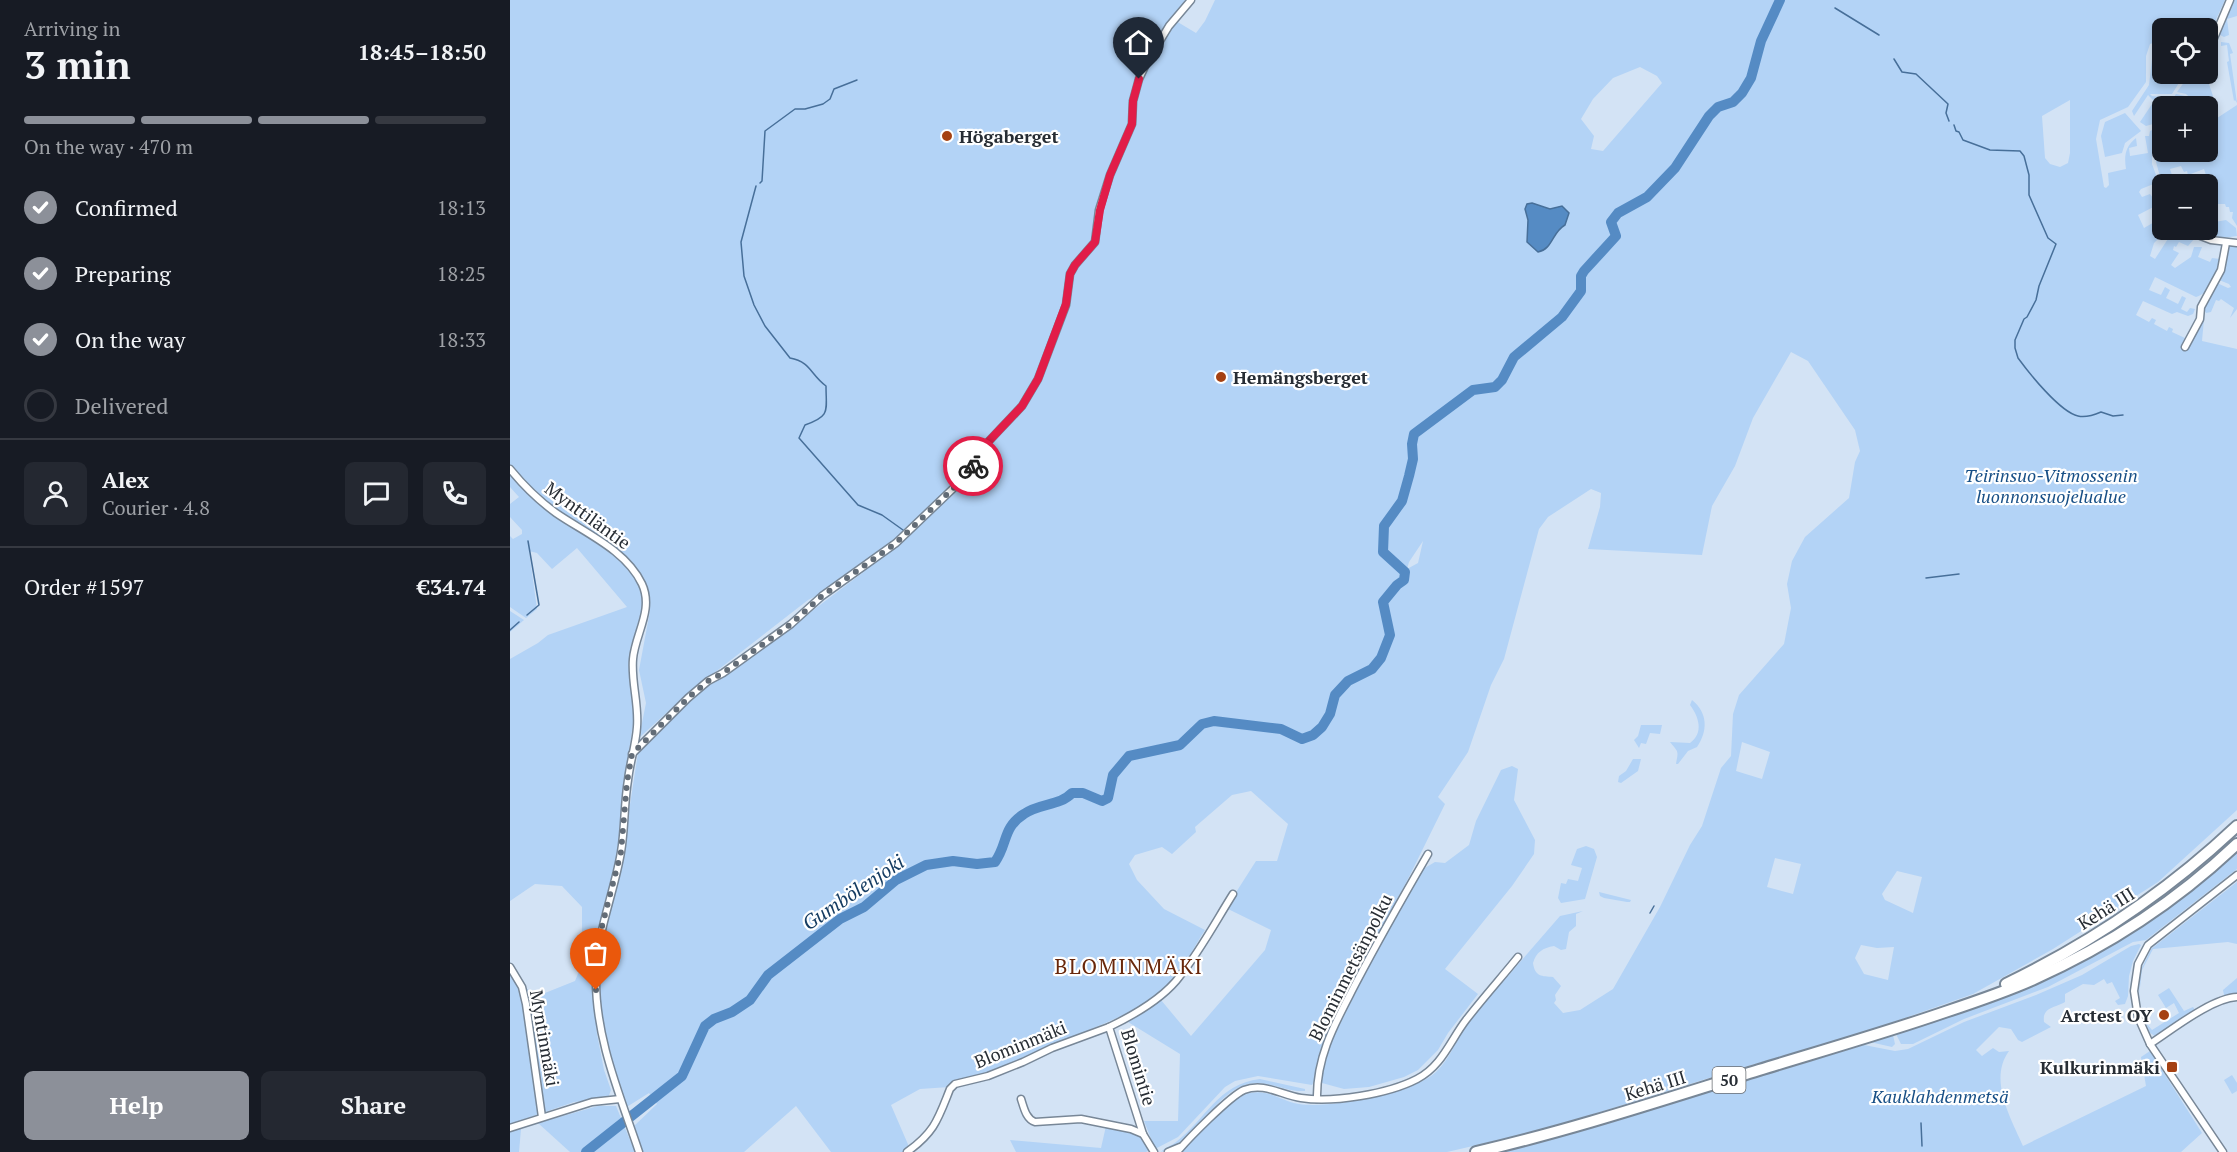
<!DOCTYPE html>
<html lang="en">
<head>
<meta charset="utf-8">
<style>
  body { margin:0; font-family:"PT Serif",serif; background:#242831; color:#f1f3f6; height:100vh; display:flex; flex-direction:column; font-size:22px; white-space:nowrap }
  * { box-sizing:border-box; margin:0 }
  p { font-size:20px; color:#9ea1a6 }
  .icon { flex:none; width:33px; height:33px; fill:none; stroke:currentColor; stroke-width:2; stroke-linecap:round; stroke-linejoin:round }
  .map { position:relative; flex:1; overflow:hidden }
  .sheet { display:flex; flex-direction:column; background:#171b24; width:510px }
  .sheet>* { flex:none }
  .tools { position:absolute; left:1642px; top:18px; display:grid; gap:12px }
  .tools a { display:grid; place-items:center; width:66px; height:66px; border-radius:9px; background:#171b24; box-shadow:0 3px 9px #0003; font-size:30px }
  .pin { position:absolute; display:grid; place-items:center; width:51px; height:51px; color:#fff; margin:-62px -26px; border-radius:50% 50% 50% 0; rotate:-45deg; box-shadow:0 0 6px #0007 }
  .pin .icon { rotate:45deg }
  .courier { position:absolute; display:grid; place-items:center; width:60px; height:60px; margin:-30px; border:4px solid #e11d48; border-radius:50%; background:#fff; color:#222; box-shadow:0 2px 8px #0007 }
  .headline em { font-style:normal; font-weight:800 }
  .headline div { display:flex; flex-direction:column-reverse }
  .headline { display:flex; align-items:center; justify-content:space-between; height:102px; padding:0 24px }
  h1 { font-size:39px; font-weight:800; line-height:45px }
  .bar { display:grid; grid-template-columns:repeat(4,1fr); gap:9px 6px; align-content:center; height:72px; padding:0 24px }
  .bar i { height:8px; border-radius:4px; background:#363941 }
  .bar .active { background:#8c9099 }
  .bar p { grid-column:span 4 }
  .line { display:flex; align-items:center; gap:15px; padding:0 24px; border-top:2px solid #363941 }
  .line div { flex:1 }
  .round { display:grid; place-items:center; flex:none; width:63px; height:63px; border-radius:9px; background:#242831 }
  ol { padding:0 24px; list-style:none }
  li { display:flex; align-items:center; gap:18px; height:66px }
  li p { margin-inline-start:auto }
  li .icon { padding:6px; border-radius:50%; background:#8c9099; color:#fff; stroke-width:4 }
  li:last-child { color:#9ea1a6 }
  li i { width:33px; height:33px; border:3px solid #363941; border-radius:50% }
  .primary-button { display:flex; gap:12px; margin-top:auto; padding:12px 24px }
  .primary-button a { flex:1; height:69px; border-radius:9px; background:#8c9099; color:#fff; font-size:24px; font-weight:800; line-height:69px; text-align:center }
  .primary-button a+a { background:#242831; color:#f1f3f6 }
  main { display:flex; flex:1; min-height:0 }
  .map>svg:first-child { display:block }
  .green { fill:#b3d3f6; fill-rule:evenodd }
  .water { fill:#558bc4; stroke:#476f99; stroke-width:1.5 }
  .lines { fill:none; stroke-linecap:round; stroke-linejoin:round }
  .stream { stroke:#476f99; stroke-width:1.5 }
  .river { stroke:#558bc4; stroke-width:10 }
  .street-casing { stroke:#788797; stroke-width:9 }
  .highway-casing { stroke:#788797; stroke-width:14 }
  .street { stroke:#fff; stroke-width:6 }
  .highway { stroke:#fff; stroke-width:10 }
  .done { stroke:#636d78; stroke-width:6; stroke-dasharray:0 10.8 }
  .route { stroke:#e11d48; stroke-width:8 }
  .poi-dot { fill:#a54112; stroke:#fff; stroke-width:2 }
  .labels { text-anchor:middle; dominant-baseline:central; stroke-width:4.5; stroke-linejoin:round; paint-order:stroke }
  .shield { fill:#fff; stroke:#686c71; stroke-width:1.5 }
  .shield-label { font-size:16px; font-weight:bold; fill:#272d34 }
  .poi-label { font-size:18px; font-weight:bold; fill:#272d34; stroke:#fff; text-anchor:start }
  .park-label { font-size:18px; font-style:italic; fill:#174f86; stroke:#fff }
  .street-label { font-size:18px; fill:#272d34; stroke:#fff }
  .water-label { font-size:20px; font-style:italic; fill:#153c62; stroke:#fff }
  .quarter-label { font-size:21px; letter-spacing:1.5px; fill:#68270b; stroke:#fff }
</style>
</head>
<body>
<main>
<section class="sheet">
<div class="headline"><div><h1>3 min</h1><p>Arriving in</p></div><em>18:45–18:50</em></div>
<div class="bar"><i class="active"></i><i class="active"></i><i class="active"></i><i></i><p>On the way · 470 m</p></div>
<ol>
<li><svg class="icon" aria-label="check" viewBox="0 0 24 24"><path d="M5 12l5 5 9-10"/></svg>Confirmed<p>18:13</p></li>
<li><svg class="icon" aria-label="check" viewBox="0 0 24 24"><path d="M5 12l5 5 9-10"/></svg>Preparing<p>18:25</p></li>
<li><svg class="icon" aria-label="check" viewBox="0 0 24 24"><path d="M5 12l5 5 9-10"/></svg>On the way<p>18:33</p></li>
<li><i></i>Delivered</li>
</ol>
<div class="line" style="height:108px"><a class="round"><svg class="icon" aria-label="person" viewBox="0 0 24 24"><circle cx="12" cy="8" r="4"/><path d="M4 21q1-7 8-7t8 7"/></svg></a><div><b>Alex</b><p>Courier · 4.8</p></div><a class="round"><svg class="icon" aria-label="chat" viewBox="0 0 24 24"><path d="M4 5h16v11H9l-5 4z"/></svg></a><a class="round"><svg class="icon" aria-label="phone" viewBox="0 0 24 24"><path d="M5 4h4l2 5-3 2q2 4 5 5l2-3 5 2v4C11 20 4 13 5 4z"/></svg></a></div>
<div class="line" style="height:78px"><div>Order #1597</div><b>€34.74</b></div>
<div class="primary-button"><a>Help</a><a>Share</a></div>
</section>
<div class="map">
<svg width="1727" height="1152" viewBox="0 0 1727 1152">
  <rect width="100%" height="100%" fill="#d3e3f5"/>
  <!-- green -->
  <g class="green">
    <path d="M0,0h677l-12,13 -21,34 22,-26 20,12 9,-12 10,-21h1010l-12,26 -3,2h-47v12l-13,4 -4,12v26l-18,25 -28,13 -4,19 8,48 2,1 3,-3 -1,-12 18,-4c-2,-13 -1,-22 10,-31l1,8 -8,2 1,8 18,-3 -3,-17h4l1,-5 2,-1v34l9,25 -1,2 -4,-8 -15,6 -2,3 3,5 8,-3 3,4h9l1,4 -25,13 6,13 19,-11v13h4l-13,13 -4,13 5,3 18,-28 9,-1 14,7 -8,9 -9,-4 -3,5 -2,-1 -1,4 6,3 -8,12 4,3 16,-11 3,-10h8l-4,10 12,5 2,-4 8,1c-4,15 -8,33 -24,38l-41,-20 -6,13 12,5 4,-8 5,3 -4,8 12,6 4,-8 4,2 -5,11 6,3 3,-4 5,1 -2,5 -5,2 -11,-4 -5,2 -29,-13 -7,14 13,7 3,-4 4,2 -2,4 13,7 2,-4 4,2 -1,3 13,6 -4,10 5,2 15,-30 3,-1 -2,22 35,8v461l-79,72 -105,67 -80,45 -122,43 -110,31 -195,61 -99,23h-266c18,-18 45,-53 69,-59 19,-4 31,8 49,11 30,5 115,-11 137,-32 14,-13 21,-34 32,-50l92,-106 23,-5 -7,3v12l-7,6 -3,17 -5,1 -7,-4c-11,2 -18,6 -21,17 2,14 9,13 20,14l8,9 -6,9 1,5 -2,3 9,10 17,-3 33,-21 47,-82 30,-62 12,-19 19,-58 10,-12 2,-42 6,-19 45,-51 7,-36 -4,-24 5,-23 13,-24 44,-39 6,-36 5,-11 -5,-21 -47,-69 -17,-9 -38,66 -18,48 -23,40 -10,49 -114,-6 12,-42 1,-14 -10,-4 -43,28 -9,12 -35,130 -13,26 -23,67 -30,45 7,7 -36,73 -86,164 -8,39 -3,5 -54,-9 -23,5 -10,6 -47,50 -23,12 -11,-28h34l2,-67 -52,-32 33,-22 30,36 74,-86 6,-20 -45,-22 30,-47h21l11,-37 -37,-33 -19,4 -37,32 1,5 -24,22 -10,-7 -27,8 -6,9 8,16 27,29 41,21c-10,15 -18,33 -30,47 -28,34 -80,50 -120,66 -19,8 -36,17 -55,25 -16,7 -38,7 -51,19l-29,2 -29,16 19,44 -4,3h-75l-35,-46 -52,46h-102l-9,-25 24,-23 -8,-11 -24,15 -15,-50 -8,-35 -4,-35 1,-37 23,-95 16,-103 11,-15 55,-50 22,-12 139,-105 -57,29 -121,94 -48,44 7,-35 -7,-33 11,-59 -4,-25 -20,-28 -69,-49 -32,-25 -15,-18zM1130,67l17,9 5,7 -59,68 -12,-2 3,-13 -13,-17 12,-20 20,-21zM1560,100v53l-2,10 -8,4 -10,-3 -5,-6 -3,-42zM913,541l-5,22 -11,6 2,-7zM1232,742l28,10 -8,27 -26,-8zM1265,858l26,6 -8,30 -26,-7zM1387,871l25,6 -9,36 -28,-13 -3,-6zM1351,945l16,3 17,-1 -6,33 -24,-6 -9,-16z"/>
    <path d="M1723,0h4v16l-10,3 2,16 -5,2 -4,-2v-6z"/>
    <path d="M1711,42l8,1 4,10 -3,1 7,49 -2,-3 -1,1 -7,-39 2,-1 -2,-16 -6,1z"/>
    <path d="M1643,51l4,11 6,-1v13h14l4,3 3,-3v1l-12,19h-22l2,2 17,2 -16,26 -7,2 -6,-4 14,-21 -6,-6 -14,21 -2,-5 17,-26z"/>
    <path d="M1680,74h10l8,7 5,15 -2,2h3l1,8 -7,6v-6h-9l-13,-12 -9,-2z"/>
    <path d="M1666,94l9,2 11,10h-28z"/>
    <path d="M1727,105v121l-5,-8 1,-6h-3l-1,-5h-3l-1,-3h-12l-1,9 -4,3v-29l5,-3 -2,-10 -5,1 -2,-6 -16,6 -1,-4 -3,1 -3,-6 -11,3 5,15h3h-15v3l-7,-25v-10h52v-28z"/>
    <path d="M1615,113l16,18 -16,12 -3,10 -17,4 -4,-21 4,-14z"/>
    <path d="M1652,115l1,34h-6l-1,-22z"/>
    <path d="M1716,220l10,8 1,8 -14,2 -9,-3 1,-13z"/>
    <path d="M1727,245v64l-7,9 4,-10 -13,-9 -2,2 -3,-1 -5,12 -5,1 -2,-4 13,-26 11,5 3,-1 -2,-3 -10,-4 9,-32 3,-2z"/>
    <path d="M0,473l48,43 63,45 12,13 8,15 2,10 -1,16 -12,33v36l4,33 -12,83 -3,45 -28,120 6,69 7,36 7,20 -3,8 -34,4 -64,22v-153l25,26 40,-16 7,-17v-57l-20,-21 -27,-2 -25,17v-242l28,-16 10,-8 79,-28 -50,-59 -25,21 -15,-16 -8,-2 8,58 -11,9 -16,-11v-71l3,3 9,-5v-4l-12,-13v-13l9,-7 -9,-10z"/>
    <path d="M0,611l14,9 -14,12z"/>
    <path d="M1182,700c16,13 16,31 5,47l-9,4 -10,13h-2c3,-14 2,-12 -6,-22l20,1c14,-10 9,-26 0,-38z"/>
    <path d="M1131,725h21l-2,9 -10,-1 -4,11 -5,-1 -2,5 -5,-8 4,-4z"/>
    <path d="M1123,759h8l-3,12 -17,12 -3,-1 1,-6 7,-5z"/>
    <path d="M1002,766l6,3 -4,31 21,40 -1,14 -22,32 -67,83 33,25 -30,39 -10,17 -20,20 -14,7 -35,10 -25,2 -22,-6 2,-21 5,-16 57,-114 37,-63 12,-7 10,1 24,-18 7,-24 25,-51z"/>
    <path d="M1076,846l8,3 3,8 -12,42 -24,4 -3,-5 3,-15 5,1 2,-5 10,2 4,-13 -11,-3 6,-16z"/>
    <path d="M1727,853v16l-91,71 -13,2 -85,45 -84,32 -51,25h-12l-5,-10c45,-15 91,-28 134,-47 77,-34 144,-80 207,-134z"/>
    <path d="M1727,882v62l-9,-2 -75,7 -11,21 -3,26 1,-24 11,-23z"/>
    <path d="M1089,892l32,8 -1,2h-3l-23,-4 -4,-2z"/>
    <path d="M1629,944l2,1 -8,16 -4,15 -1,20 -3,8 -7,1 -3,-4 5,-3 -8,-16 -5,2 -3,-5 -10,6 -11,-1 -18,10v8c-10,6 -23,5 -21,20l7,5 -29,15 -4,-2 -7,-11 -12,-2 -23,23 6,6 11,-8 6,4 10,-1c-21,29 2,67 14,95l123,-60 -5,-29 9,-6 52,82 -21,19h-682l149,-42 216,-65 31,6 13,-2 56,-27 72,-27 46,-20 49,-29z"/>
    <path d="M1727,978v17h-13l-1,-5z"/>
    <path d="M1659,988l15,23 9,-4 2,3 -40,26 -5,-3 -4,-10 6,7 27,-17 -5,-10 -8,5 -8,-13z"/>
    <path d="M1383,1035l2,9 -3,3 -22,-5z"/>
    <path d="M1722,1075l5,8v8l-5,3 -8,-14z"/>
    <path d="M750,1079l45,10v2c-20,1 -36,-11 -56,-7 -35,8 -51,57 -88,68 3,-4 10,-6 15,-10 30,-23 42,-58 84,-63z"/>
    <path d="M88,1106h18l19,46h-65l-32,-29z"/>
    <path d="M596,1126l34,8 10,16 -4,2h-130l-6,-12 91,8z"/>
    <path d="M11,1129l-2,23h-9v-21z"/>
  </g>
  <!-- water -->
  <path class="water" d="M1022,203l18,6 12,-3 7,7 -4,12c-13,7 -12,24 -27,27l-11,-10 1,-22 -3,-11 2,-5z"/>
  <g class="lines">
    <!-- stream -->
    <g class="stream">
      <path d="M1325,8l44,27"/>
      <path d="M1384,59l8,13 14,2 32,30 -2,9 3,8"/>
      <path d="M1444,125l2,6 3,1 4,8 27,10 30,1 4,5 5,19v20l19,43 8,6 -17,42 -3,14 -9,17 -3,2 -9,21v8l3,10c11,15 42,54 60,58 8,2 16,-1 23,-4l12,4 10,-1"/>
      <path d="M250,183l2,-2 3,-50 30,-22h10l18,-5 7,-5 4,-10 23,-9"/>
      <path d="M246,186l-15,56 3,34 10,29 11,21 25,32c21,4 20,16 36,28 0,25 5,30 -21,39l-6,13 59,67 24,10 21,15"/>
      <path d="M1416,578l33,-4"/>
      <path d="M17,615l12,-10 -11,-64"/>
      <path d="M0,630l9,-8"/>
      <path d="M1140,913l4,-7"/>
      <path d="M1411,1123l1,23"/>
    </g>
    <!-- river -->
    <path class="river" d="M76,1152l96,-76 23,-50 9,-7 18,-7 18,-12 18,-25 72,-56 24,-12 32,-27 30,-15 27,-4 24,3 18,-2c13,-18 7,-34 29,-48 15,-11 36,-8 48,-21h11l19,8 6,-3 5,-23 16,-19 51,-11 22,-21 12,-3 67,8 21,10 11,-4 9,-8 8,-13 5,-19 13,-14 24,-12 9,-11 9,-23 -7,-33 14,-17 7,-5 1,-8 -22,-20 1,-26 18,-25 7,-25 4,-17 -1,-15 2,-10 59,-44 22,-3 7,-7 12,-23 48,-40 19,-26v-15l3,-5 32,-35 -5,-14 7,-9 29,-16 28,-29 34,-52 9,-9 15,-5 9,-9 9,-15 10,-37 19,-41"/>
    <!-- street casing -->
    <g class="street-casing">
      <g id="street">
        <path d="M1704,38l16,-38"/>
        <path d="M1675,230l26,10 26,3"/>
        <path d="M1675,347l15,-28 1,-12 20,-37 5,-27"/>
        <path d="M0,469c13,16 28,31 46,44 29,20 70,37 86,71 12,26 -7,50 -9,75 -2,23 6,45 4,68 -1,17 -7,35 -9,53 -4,24 -3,48 -7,72 -7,42 -25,82 -25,125 -1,61 24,118 43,175"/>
        <path d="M122,754l56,-56 20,-17 15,-8 68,-49 31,-28 74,-53 66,-63 17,-20 9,-18 34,-36 16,-27 28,-74 4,-31 5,-9 20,-23 4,-32 11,-35 22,-51 1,-23 6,-22 7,-15 23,-38 22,-26"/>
        <path d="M0,967l12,20 4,17 16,113"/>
        <path d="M1640,1044c23,-15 62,-46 87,-47"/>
        <path d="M511,1099c3,9 5,20 14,23l46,-3 50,10 12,5"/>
        <path d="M807,1099c-1,-44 20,-79 39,-116 23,-44 47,-86 72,-129"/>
        <path d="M0,1128l82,-26 28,-3"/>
        <path d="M397,1152c28,-20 31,-33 43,-63l5,-5 33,-8 35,-14 29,-14 57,-21"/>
        <path d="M644,1152l-11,-18 -34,-107c25,-12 54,-28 71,-51 20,-25 36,-55 53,-82"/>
        <path d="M658,1152l12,-5"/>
        <path d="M667,1152c11,-13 53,-56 67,-62 20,-8 37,5 57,8 32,5 87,-4 116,-19 25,-13 33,-38 49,-59 17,-22 35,-42 52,-63"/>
        <path d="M1713,1152l-73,-108 -12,-27 -4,-26 4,-27 10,-19 89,-70"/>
      </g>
    </g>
    <!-- highway casing -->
    <g class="highway-casing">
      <g id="highway">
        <path d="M1496,984c85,-41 162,-93 231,-158"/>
        <path d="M966,1152c96,-22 189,-53 283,-82 62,-19 125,-37 186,-58 30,-10 60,-20 89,-33 74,-33 144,-79 203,-135"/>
      </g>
    </g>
    <!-- street -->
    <use href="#street" class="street"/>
    <!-- highway -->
    <use href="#highway" class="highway"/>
  </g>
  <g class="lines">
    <!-- done -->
    <path class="done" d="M86,990l1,-33 2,-19 22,-86 6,-70 5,-28 56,-56 20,-17 15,-8 68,-49 31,-28 74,-53 66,-63 11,-14"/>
    <!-- route -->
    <path class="route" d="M463,466l15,-24 34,-36 16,-27 28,-75 4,-30 5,-9 20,-23 5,-32 10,-35 22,-51 1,-23 6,-22"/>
  </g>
  <!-- markers -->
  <g class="poi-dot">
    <circle cx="437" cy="136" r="6"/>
    <circle cx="711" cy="377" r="6"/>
    <circle cx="1654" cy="1015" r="6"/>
    <rect x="1656" y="1061" width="12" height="12" rx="3"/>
  </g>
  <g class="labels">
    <!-- shield labels -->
    <rect class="shield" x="1202.5" y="1067" width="33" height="26" rx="4.5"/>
    <g class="shield-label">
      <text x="1219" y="1080">50</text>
    </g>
    <!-- poi labels -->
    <g class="poi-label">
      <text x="449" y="136">Högaberget</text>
      <text x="723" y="377">Hemängsberget</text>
      <text x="1642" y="1015" text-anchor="end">Arctest OY</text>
      <text x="1650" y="1067" text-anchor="end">Kulkurinmäki</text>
    </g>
    <!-- park labels -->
    <g class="park-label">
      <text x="1541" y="475">Teirinsuo-Vitmossenin<tspan x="1541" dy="21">luonnonsuojelualue</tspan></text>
      <text x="1430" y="1096">Kauklahdenmetsä</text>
    </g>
    <!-- street labels -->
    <g class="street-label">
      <text transform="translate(78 515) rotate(36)">Mynttiläntie</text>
      <text transform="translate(1596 908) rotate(-32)">Kehä III</text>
      <text transform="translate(840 967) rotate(-63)">Blominmetsänpolku</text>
      <text transform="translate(35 1038) rotate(80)">Myntinmäki</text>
      <text transform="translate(510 1044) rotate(-22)">Blominmäki</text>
      <text transform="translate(629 1067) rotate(73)">Blomintie</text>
      <text transform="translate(1145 1085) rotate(-17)">Kehä III</text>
    </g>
    <!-- water labels -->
    <g class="water-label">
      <text transform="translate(343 892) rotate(-34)">Gumbölenjoki</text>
    </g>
    <!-- quarter labels -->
    <g class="quarter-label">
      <text x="619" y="966">BLOMINMÄKI</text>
    </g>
  </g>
</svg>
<div class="tools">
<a><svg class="icon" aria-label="locate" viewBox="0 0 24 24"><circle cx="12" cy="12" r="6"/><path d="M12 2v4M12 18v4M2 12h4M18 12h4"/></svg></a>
<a>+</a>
<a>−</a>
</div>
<div class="pin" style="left:86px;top:990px;background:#ea580c"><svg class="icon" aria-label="bag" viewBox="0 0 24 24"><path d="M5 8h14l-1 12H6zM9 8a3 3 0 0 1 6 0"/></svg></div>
<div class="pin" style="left:629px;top:79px;background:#1f2937"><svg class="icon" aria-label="home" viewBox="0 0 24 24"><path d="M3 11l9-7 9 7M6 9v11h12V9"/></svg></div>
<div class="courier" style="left:463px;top:466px"><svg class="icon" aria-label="bike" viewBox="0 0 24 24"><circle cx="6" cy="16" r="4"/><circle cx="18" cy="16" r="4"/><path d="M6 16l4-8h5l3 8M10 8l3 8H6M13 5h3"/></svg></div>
</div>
</main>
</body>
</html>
